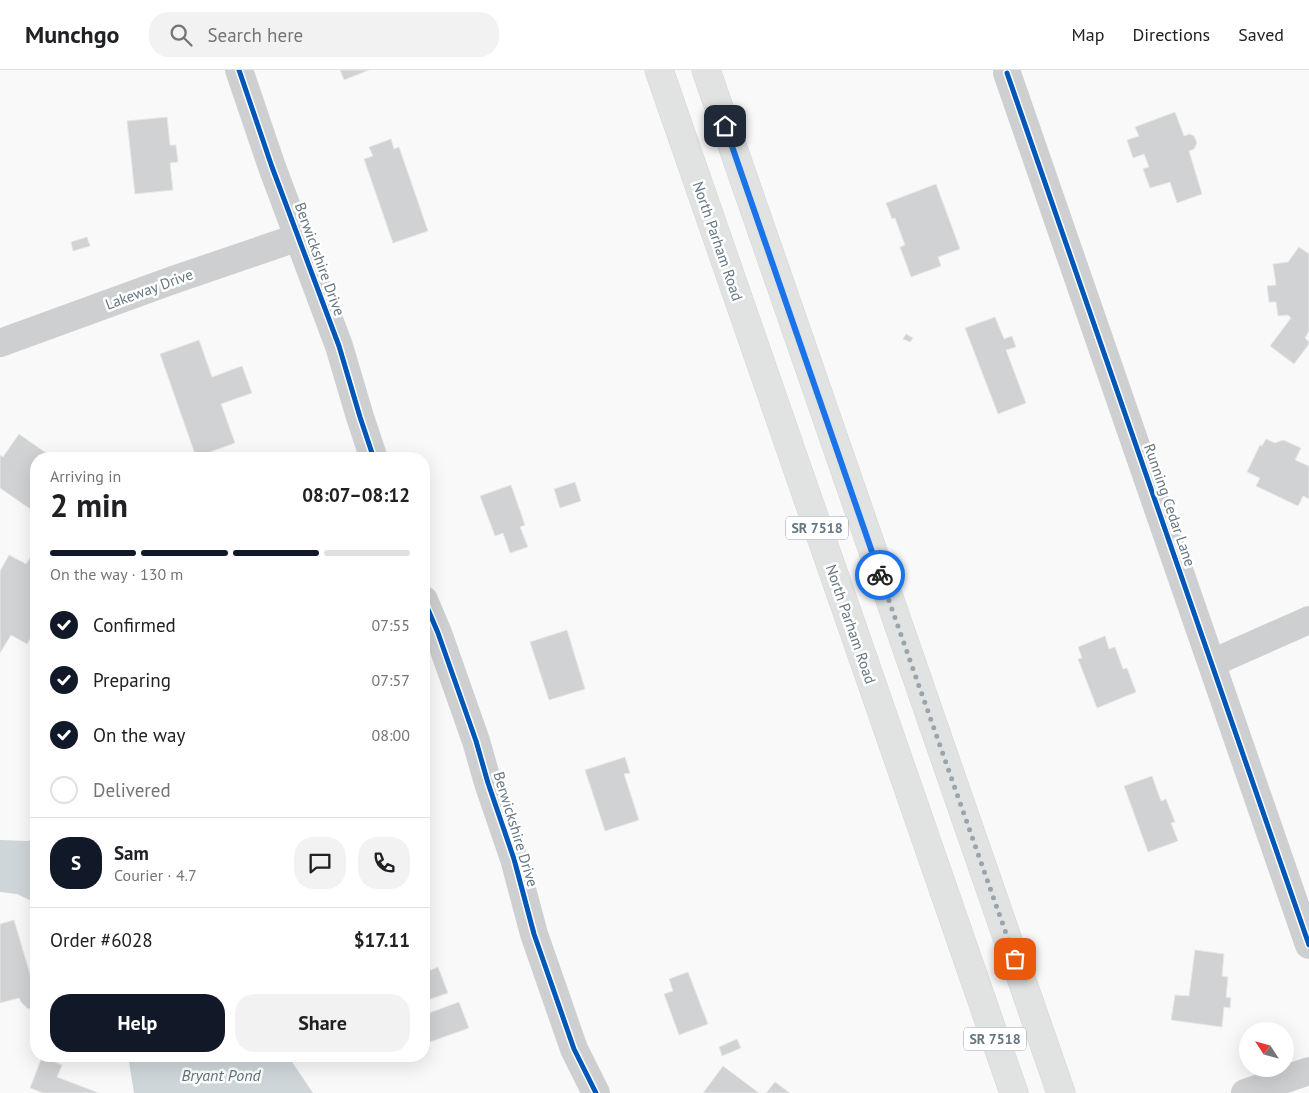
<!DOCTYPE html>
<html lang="en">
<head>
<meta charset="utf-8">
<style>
  body { margin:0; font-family:"PT Sans",sans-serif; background:#f2f2f2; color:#202124; height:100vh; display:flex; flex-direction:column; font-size:19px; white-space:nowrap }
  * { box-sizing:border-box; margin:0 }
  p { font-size:16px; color:#757577 }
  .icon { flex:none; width:28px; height:28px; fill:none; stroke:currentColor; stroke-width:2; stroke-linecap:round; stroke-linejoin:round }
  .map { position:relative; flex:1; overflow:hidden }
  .panel { position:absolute; left:30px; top:382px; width:400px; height:610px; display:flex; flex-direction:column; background:#fff; border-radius:20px; box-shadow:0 5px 20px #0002 }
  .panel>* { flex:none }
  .needle { width:32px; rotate:306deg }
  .tools { position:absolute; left:1239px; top:952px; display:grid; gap:10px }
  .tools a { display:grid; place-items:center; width:55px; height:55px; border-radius:50%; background:#fff; box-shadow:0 5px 20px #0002; font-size:25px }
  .pin { position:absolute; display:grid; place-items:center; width:42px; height:42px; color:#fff; margin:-21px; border-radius:10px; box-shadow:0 2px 8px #0006 }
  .courier { position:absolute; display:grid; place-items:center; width:50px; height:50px; margin:-25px; border:4px solid #1a73e8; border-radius:50%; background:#fff; color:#222; box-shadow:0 1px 6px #0007 }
  .headline em { font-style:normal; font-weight:700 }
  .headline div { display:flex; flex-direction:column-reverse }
  .headline { display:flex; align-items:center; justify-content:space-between; height:85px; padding:0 20px }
  h1 { font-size:32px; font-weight:700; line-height:38px }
  .bar { display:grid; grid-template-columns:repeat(4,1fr); gap:8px 5px; align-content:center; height:60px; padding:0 20px }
  .bar i { height:6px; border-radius:4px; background:#e0e0e0 }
  .bar .on { background:#111827 }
  .bar p { grid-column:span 4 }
  .line { display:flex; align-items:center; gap:12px; padding:0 20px; border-top:1px solid #e0e0e0 }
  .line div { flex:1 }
  .round { display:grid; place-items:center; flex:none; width:52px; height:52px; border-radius:20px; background:#f2f2f2 }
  ol { padding:0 20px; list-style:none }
  li { display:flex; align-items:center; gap:15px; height:55px }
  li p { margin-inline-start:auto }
  li .icon { padding:5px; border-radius:50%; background:#111827; color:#fff; stroke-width:4 }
  li:last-child { color:#757577 }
  li i { width:28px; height:28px; border:2px solid #e0e0e0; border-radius:50% }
  .action { display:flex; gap:10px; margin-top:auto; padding:10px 20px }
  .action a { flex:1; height:58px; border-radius:20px; background:#111827; color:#fff; font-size:20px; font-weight:700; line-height:58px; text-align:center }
  .action a+a { background:#f2f2f2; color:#202124 }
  header { display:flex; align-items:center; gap:30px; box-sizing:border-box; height:70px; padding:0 25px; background:#fff; border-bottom:1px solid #e0e0e0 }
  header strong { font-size:24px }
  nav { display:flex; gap:28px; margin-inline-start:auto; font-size:18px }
  .search { width:350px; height:45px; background:#f2f2f2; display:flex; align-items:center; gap:12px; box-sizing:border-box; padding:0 18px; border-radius:20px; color:#757577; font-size:19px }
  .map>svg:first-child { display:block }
  .water { fill:#ced6d9 }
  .building { fill:#d0d2d3; stroke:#e8e8e8 }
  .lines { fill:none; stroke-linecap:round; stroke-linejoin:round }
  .highway-casing { stroke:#d5d6d6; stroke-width:29 }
  .minor { stroke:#cecfd0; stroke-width:28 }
  .highway { stroke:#e1e2e2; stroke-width:28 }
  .cycleway-casing { stroke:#fff; stroke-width:8 }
  .cycleway { stroke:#0057b8; stroke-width:5 }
  .done { stroke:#99a4ac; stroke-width:5; stroke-dasharray:0 9 }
  .route { stroke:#1a73e8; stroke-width:6 }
  .labels { text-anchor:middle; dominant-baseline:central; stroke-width:5; stroke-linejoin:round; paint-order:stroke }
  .shield { fill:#fff; stroke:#939fa8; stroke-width:1 }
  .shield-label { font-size:14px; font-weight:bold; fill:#657683 }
  .street-label { font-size:15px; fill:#657683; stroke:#fff }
  .water-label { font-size:16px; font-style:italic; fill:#60757c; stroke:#fff }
</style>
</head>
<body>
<header>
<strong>Munchgo</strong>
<div class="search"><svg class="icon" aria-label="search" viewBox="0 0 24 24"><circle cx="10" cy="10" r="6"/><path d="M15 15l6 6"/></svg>Search here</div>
<nav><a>Map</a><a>Directions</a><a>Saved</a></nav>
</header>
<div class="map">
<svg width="1309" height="1023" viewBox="0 0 1309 1023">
  <rect width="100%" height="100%" fill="#f9f9f9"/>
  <!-- water -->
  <g class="water">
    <path d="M36,769v61l-2,2 -17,-8 -17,-2v-52l27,1z"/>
    <path d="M128,986h160l25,37h-179z"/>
  </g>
  <!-- building -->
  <g class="building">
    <path d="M340,0h29l-25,10z"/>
    <path d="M1175,42l9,24 6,-2 4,2 3,7 -3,6 -5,2 13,43 -25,9 -7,-21 -20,6 -7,-19 6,-2 -5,-13 -11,4 -6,-18 12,-4 -4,-9z"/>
    <path d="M167,47l3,28h6l2,17 -8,1 3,27 -38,4 -8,-73z"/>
    <path d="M391,69l3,10 5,-2 29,84 -35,12 -29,-84 9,-3 -4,-9z"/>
    <path d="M936,114l24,65 -22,8 3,9 -30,11 -11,-30 5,-2 -10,-27 -3,1 -6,-16z"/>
    <path d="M87,167l3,9 -17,5 -2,-9z"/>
    <path d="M1299,177l10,7v77l-4,7 4,4v2l-15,20 -24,-18 21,-28 -3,-3 -10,1 -2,-14h-7l-2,-16 9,-1 -3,-21 15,-2z"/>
    <path d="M995,247l9,22 8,-3 4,11 -10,3 20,53 -28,11 -33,-86z"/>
    <path d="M906,264l7,4 -3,4 -7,-3z"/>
    <path d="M199,270l13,37 30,-11 10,27 -31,11 14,39 -39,14 -36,-103z"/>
    <path d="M19,364l30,21 -3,4h-10v54l-36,-25v-33l3,2z"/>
    <path d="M1266,369l9,4 8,-3 18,8 -6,12 14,6v33l-6,-3 -5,10 -42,-20 4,-8 -13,-6 13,-27 2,1z"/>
    <path d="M575,412l6,19 -21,7 -6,-19z"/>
    <path d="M511,415l14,40 -5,2 8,20 -18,6 -7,-20 -8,3 -15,-40z"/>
    <path d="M35,480h1v47l-6,12 6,4v16l-9,15 -16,-9 -11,18v-82l9,-16 17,9z"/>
    <path d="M567,560l18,59 -36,11 -19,-58z"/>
    <path d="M1105,566l4,13 6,-2 8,22 4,-1 9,24 -39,16 -19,-49 4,-1 -4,-11z"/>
    <path d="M625,687l5,16 -6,1 15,46 -34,11 -20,-61z"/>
    <path d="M1152,706l9,25 5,-2 9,23 -4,1 7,18 -30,11 -24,-66z"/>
    <path d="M14,850l22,74v12l-8,3 -7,-7 -2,-4 -19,5v-79z"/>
    <path d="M1195,880l29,4 -2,22 6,1 -2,20 5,1 -1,10 -6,-1 -2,20 -51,-7 4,-25 14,1z"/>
    <path d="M438,897l10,26 -23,8 4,12 30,-11 10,26 -45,16v-71z"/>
    <path d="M688,902l20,52 -29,11 -15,-41 9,-3 -4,-12z"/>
    <path d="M737,969l4,9 -19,8 -3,-9z"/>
    <path d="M42,987l20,8 -5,12 42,16h-56l-13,-5z"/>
    <path d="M723,996l36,27h-56z"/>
    <path d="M775,1012l15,11h-24z"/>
  </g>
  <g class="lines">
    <!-- highway casing -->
    <g class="highway-casing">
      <g id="highway">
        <path d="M659,0l355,1023"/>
        <path d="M706,0l355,1023"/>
      </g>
    </g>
    <!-- minor -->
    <g class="minor">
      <path d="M239,0l33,97 67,179 21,71 14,42"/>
      <path d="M1007,3l302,872"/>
      <path d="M0,273l173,-63 126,-43"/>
      <path d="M424,530l14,33 38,108 12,42 26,76 20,75 40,115 22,44"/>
      <path d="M1212,593l97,-43"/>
      <path d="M1245,1023l64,-22"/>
    </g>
    <!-- highway -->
    <use href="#highway" class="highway"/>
    <!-- cycleway casing -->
    <g class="cycleway-casing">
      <g id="cycleway">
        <path d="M239,0l33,97 67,179 21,71 14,42"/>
        <path d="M1007,3l302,872"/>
        <path d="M424,530l14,33 38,108 12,42 26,76 20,75 40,115 22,44"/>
      </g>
    </g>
    <!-- cycleway -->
    <use href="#cycleway" class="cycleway"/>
  </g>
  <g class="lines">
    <!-- done -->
    <path class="done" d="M880,505l135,384"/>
    <!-- route -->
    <path class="route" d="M725,56l155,449"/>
  </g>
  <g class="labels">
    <!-- shield labels -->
    <g class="shield">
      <rect x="786" y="446.5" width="62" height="23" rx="4"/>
      <rect x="964" y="957.5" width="62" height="23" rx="4"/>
    </g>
    <g class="shield-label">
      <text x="817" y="458">SR 7518</text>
      <text x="995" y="969">SR 7518</text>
    </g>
    <!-- street labels -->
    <g class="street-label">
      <text transform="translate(718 171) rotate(71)">North Parham Road</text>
      <text transform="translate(320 189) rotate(70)">Berwickshire Drive</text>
      <text transform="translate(149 219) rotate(-20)">Lakeway Drive</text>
      <text transform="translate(1170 435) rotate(71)">Running Cedar Lane</text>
      <text transform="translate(851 554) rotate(71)">North Parham Road</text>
      <text transform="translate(516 759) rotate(73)">Berwickshire Drive</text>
    </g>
    <!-- water labels -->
    <g class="water-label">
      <text x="221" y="1005">Bryant Pond</text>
    </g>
  </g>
</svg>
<div class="tools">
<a><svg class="needle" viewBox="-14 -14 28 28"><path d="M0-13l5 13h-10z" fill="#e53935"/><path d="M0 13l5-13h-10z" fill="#757577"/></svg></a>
</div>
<div class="pin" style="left:1015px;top:889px;background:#ea580c"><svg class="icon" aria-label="bag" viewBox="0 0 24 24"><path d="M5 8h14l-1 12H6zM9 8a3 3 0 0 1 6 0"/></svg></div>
<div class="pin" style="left:725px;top:56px;background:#1f2937"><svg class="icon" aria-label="home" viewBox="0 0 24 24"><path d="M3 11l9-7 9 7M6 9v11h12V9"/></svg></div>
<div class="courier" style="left:880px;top:505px"><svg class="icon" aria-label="bike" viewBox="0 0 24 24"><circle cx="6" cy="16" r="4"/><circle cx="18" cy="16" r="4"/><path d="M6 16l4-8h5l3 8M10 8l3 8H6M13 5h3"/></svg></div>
<section class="panel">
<div class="headline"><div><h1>2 min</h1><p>Arriving in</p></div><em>08:07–08:12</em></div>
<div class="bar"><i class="on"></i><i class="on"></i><i class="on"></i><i></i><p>On the way · 130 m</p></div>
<ol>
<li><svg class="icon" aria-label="check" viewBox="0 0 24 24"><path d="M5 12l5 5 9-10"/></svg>Confirmed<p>07:55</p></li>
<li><svg class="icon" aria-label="check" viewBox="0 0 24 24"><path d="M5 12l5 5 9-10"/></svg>Preparing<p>07:57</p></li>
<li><svg class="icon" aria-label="check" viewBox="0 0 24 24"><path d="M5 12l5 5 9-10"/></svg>On the way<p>08:00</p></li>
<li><i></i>Delivered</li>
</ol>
<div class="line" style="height:90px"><b class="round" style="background:#111827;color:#fff">S</b><div><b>Sam</b><p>Courier · 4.7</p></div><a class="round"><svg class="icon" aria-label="chat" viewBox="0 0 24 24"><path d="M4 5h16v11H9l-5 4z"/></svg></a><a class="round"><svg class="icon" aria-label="phone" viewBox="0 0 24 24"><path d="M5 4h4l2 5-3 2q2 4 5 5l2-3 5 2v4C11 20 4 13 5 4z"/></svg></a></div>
<div class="line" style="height:65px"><div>Order #6028</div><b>$17.11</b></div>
<div class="action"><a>Help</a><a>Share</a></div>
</section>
</div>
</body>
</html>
